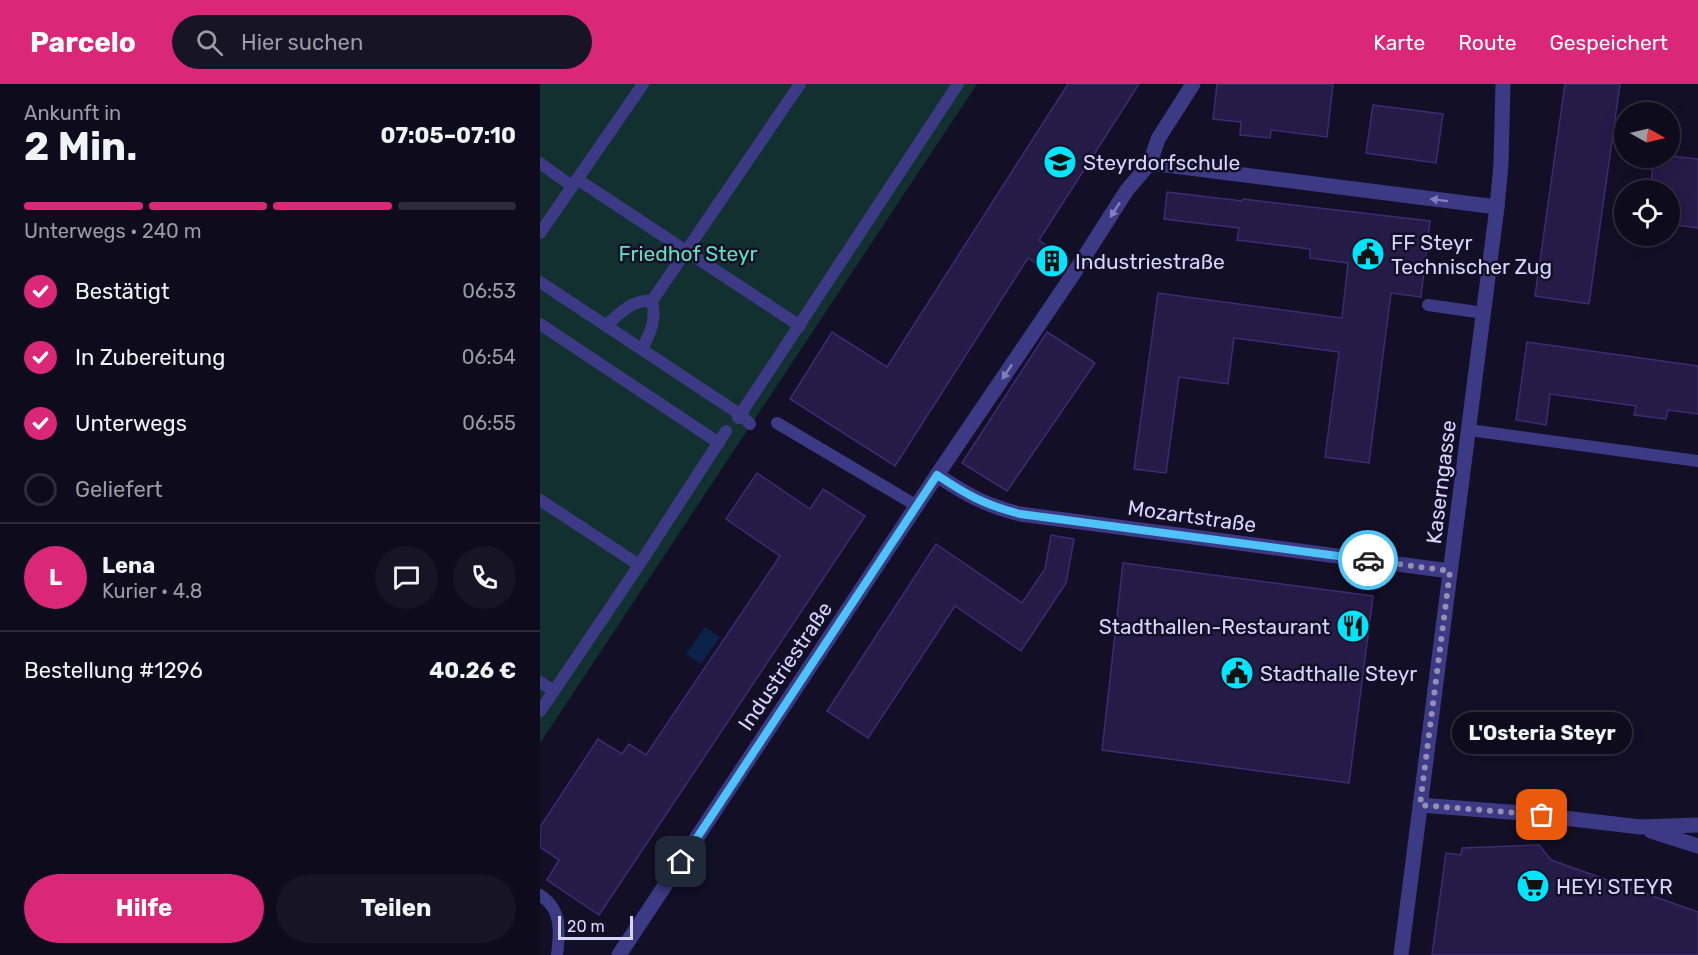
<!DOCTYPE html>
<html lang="de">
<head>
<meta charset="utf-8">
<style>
  body { margin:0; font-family:Rubik,sans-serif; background:#171425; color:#f1f3f6; height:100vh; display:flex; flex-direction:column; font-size:22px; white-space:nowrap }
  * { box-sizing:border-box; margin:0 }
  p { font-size:20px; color:#9b9ba3 }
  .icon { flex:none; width:33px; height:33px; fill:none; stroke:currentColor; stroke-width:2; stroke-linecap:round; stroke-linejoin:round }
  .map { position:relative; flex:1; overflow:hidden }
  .panel { display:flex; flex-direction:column; background:#0e0b1c; width:540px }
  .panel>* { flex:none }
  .needle { width:39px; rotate:98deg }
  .buttons { position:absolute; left:1074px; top:18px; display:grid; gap:12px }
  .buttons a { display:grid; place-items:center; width:66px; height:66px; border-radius:50%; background:#0e0b1c; box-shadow:0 3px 15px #0003,0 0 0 2px #2e2b3b; font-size:30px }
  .scale { position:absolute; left:18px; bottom:15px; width:75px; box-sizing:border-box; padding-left:6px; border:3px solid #d9d4ff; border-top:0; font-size:16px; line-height:21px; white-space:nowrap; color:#d9d4ff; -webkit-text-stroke:4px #130f26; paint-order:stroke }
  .pin { position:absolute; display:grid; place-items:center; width:51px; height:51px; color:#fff; margin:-26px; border-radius:12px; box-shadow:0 3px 9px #0006 }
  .courier { position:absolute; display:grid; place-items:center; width:60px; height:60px; margin:-30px; border:4px solid #4fc3f7; border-radius:50%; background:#fff; color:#222; box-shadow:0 2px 8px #0007 }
  .bubble { position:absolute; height:42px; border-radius:21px; background:#0e0b1c; box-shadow:0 3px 15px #0003,0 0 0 2px #2e2b3b; font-size:20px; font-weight:700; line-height:42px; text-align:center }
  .overview em { font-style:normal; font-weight:700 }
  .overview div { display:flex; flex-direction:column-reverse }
  .overview { display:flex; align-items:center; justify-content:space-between; height:102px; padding:0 24px }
  h1 { font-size:39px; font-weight:700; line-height:45px }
  .bar { display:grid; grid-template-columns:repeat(4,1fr); gap:9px 6px; align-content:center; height:72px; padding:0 24px }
  .bar i { height:8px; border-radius:4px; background:#2e2b3b }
  .bar .selected { background:#db2777 }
  .bar p { grid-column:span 4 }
  .line { display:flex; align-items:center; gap:15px; padding:0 24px; border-top:2px solid #2e2b3b }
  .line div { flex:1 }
  .round { display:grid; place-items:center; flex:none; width:63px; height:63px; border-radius:32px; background:#171425 }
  ol { padding:0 24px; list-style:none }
  li { display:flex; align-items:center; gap:18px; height:66px }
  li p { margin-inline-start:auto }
  li .icon { padding:6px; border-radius:50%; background:#db2777; color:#fff; stroke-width:4 }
  li:last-child { color:#9b9ba3 }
  li i { width:33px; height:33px; border:3px solid #2e2b3b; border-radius:50% }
  .button { display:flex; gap:12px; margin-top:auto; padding:12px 24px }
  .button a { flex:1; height:69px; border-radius:36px; background:#db2777; color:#fff; font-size:24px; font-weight:700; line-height:69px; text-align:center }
  .button a+a { background:#171425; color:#f1f3f6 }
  header { display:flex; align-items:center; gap:36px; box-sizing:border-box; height:84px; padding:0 30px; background:#db2777; color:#fff }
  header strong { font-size:28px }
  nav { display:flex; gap:33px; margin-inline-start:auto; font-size:21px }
  .search { width:420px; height:54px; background:#171425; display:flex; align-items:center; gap:15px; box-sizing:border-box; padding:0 21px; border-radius:33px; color:#9b9ba3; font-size:22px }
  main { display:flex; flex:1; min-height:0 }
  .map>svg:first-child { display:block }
  .green { fill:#12302f }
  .water { fill:#0c2248 }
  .building { fill:#241b47; stroke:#3b2d73; stroke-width:1.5 }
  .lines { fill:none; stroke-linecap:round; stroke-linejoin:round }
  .service { stroke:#3d3a85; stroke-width:12 }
  .minor { stroke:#3d3a85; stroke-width:15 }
  .oneway { fill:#837fbc }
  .done { stroke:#948fb3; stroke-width:6; stroke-dasharray:0 10.8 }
  .route { stroke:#4fc3f7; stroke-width:8 }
  .labels { text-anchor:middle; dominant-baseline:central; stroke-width:5; stroke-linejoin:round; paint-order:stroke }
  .poi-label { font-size:21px; fill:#d9d4ff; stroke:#130f26; text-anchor:start }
  .park-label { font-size:21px; fill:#5fe0c0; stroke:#130f26 }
  .street-label { font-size:21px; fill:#d9d4ff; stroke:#130f26 }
</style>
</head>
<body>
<header>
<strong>Parcelo</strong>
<div class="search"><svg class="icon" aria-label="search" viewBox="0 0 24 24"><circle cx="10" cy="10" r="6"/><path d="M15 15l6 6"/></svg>Hier suchen</div>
<nav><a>Karte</a><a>Route</a><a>Gespeichert</a></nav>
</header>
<main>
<section class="panel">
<div class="overview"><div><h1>2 Min.</h1><p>Ankunft in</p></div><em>07:05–07:10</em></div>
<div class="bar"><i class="selected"></i><i class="selected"></i><i class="selected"></i><i></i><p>Unterwegs · 240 m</p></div>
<ol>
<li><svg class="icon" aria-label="check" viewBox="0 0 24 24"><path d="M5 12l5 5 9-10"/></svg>Bestätigt<p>06:53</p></li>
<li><svg class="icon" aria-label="check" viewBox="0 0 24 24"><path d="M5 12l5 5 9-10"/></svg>In Zubereitung<p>06:54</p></li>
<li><svg class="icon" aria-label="check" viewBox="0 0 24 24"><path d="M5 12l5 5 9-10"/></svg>Unterwegs<p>06:55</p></li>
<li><i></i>Geliefert</li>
</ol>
<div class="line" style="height:108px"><b class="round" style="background:#db2777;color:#fff">L</b><div><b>Lena</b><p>Kurier · 4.8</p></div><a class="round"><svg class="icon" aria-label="chat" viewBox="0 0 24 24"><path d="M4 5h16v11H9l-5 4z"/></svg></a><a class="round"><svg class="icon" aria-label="phone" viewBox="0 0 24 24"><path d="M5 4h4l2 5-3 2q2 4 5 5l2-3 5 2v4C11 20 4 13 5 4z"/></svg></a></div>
<div class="line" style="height:78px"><div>Bestellung #1296</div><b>40.26 €</b></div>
<div class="button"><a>Hilfe</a><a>Teilen</a></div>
</section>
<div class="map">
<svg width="1158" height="871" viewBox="0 0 1158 871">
  <rect width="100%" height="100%" fill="#130f26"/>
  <!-- green -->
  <path class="green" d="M0,0h437l-437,659z"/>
  <!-- water -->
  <path class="water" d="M165,543l15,10 -19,27 -15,-10z"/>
  <!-- building -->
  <g class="building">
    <path d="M528,0h71l-100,156 21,15 -11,17 -21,-14 -133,208 -105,-67 42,-67 55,35z"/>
    <path d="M677,0h116l-6,53 -56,-7 -1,8 -30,-3 1,-13 -28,-3z"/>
    <path d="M1025,0h55l-31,220 -54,-8z"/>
    <path d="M833,21l70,9 -7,49 -70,-10z"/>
    <path d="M1130,72l28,3v69l-28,-4v-34h-20l4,-32h16z"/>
    <path d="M627,108l75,9 1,-2 187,22 -9,76 -30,-4 -22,170 -44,-6 14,-105 -105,-14 -6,46 -49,-7 -13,96 -32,-4 24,-176 184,25 6,-55 -38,-5v-9l-73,-9 2,-12 -75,-9z"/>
    <path d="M507,248l48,31 -88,128 -45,-28z"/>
    <path d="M987,258l171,24v48l-30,-4 -2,9 -32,-4 2,-9 -86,-12 -4,31 -30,-5z"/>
    <path d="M217,389l53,36 13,-20 42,27 -266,399 -52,-35 12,-20 -19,-13v-20l58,-88 24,15 7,-10 17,11 134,-199 -54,-37z"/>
    <path d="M511,451l23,4 -8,44 -45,68 -66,-45 -87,132 -41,-27 109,-167 86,59 23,-34z"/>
    <path d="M583,479l250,33 -24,187 -247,-33z"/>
    <path d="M999,761l12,15 147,52v43h-266l14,-102 15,2 1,-7z"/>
  </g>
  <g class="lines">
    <!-- service -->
    <g class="service">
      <path d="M0,79l32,23"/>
      <path d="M37,95l223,147"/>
      <path d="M0,149l103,-149"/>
      <path d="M0,198l201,133 9,9"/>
      <path d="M888,221l56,8"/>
      <path d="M0,240l179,119"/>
      <path d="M66,242c14,-13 27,-27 46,-25"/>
      <path d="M102,265c8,-16 15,-29 10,-48l148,-217"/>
      <path d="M198,334l220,-334"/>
      <path d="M237,339l140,83"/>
      <path d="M929,346l229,31"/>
      <path d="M0,416l99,65"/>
      <path d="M0,598l14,9 85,-126 87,-134"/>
      <path d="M0,627l14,-20"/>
      <path d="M0,811c22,14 20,36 17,60"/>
    </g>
    <!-- minor -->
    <g class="minor">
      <path d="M610,79l347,44"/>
      <path d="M397,391c30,20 48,30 83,39l430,57"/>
      <path d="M880,721l102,8 118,14 58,-2"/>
      <path d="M1111,747l47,15"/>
      <path d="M79,871l318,-480 137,-202 53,-83 23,-27 8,-24 35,-55"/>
      <path d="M861,871l96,-748 4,-43 2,-80"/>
    </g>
  </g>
  <!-- one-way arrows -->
  <defs><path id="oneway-solid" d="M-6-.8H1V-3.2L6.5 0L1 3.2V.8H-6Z" transform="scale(1.5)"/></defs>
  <g class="oneway">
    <use href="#oneway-solid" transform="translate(899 116) rotate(-173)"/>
    <use href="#oneway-solid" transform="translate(575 126) rotate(123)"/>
    <use href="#oneway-solid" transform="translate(467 288) rotate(124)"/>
  </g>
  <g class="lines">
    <!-- done -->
    <path class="done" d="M828,476l82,11 -30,234 122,10"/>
    <!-- route -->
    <path class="route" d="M141,778l256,-387c30,20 48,30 83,39l348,46"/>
  </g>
  <!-- icons -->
  <defs>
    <g id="school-disc" transform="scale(1.725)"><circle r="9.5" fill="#00e5ff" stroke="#130f26"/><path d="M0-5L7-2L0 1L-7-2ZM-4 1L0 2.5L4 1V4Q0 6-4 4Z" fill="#111"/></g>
    <g id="civic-disc" transform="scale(1.725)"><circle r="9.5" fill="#00e5ff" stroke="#130f26"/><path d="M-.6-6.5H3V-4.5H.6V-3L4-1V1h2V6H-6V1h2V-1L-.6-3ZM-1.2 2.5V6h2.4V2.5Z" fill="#111"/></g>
    <g id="building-disc" transform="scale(1.725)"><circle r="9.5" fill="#00e5ff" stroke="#130f26"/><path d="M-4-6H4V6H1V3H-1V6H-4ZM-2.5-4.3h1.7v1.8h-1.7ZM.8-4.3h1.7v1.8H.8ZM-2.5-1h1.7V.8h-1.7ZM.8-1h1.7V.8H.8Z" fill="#111"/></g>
    <g id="restaurant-disc" transform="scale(1.725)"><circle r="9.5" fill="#00e5ff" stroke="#130f26"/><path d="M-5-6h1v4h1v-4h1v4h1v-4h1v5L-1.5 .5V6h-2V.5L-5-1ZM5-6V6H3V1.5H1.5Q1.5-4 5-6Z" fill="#111"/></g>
    <g id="supermarket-disc" transform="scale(1.725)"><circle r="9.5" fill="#00e5ff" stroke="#130f26"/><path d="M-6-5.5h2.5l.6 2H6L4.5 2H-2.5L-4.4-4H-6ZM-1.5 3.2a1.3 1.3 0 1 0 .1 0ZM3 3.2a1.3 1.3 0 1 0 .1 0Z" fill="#111"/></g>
  </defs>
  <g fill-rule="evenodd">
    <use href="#school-disc" x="520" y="78"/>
    <use href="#civic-disc" x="828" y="170"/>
    <use href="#building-disc" x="512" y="177"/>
    <use href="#restaurant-disc" x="813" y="542"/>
    <use href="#civic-disc" x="697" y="589"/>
    <use href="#supermarket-disc" x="993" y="802"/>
  </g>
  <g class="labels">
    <!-- poi labels -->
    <g class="poi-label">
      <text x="543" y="78">Steyrdorfschule</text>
      <text x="851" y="158">FF Steyr<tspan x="851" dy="24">Technischer Zug</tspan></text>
      <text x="535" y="177">Industriestraße</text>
      <text x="790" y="542" text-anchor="end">Stadthallen-Restaurant</text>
      <text x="720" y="589">Stadthalle Steyr</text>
      <text x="1016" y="802">HEY! STEYR</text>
    </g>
    <!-- park labels -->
    <g class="park-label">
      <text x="148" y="169">Friedhof Steyr</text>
    </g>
    <!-- street labels -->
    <g class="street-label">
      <text transform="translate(901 398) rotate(-83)">Kaserngasse</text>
      <text transform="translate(652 432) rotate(8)">Mozartstraße</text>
      <text transform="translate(245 582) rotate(-56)">Industriestraße</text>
    </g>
  </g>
</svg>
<div class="buttons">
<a><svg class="needle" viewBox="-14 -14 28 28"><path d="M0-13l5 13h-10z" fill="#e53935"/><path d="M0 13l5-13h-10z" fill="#9b9ba3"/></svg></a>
<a><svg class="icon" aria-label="locate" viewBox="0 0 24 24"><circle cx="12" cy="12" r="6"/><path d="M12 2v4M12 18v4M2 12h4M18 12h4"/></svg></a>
</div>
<div class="scale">20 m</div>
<div class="pin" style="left:1002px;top:731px;background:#ea580c"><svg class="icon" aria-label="bag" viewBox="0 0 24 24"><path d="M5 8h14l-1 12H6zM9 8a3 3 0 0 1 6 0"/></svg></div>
<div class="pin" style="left:141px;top:778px;background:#1f2937"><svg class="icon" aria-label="home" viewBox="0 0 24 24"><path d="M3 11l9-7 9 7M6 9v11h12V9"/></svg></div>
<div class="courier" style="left:828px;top:476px"><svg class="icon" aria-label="car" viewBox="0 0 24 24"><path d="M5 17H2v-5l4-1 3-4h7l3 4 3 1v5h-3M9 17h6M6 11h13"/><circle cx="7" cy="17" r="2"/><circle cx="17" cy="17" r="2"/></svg></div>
<div class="bubble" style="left:912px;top:628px;width:180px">L'Osteria Steyr</div>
</div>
</main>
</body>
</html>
